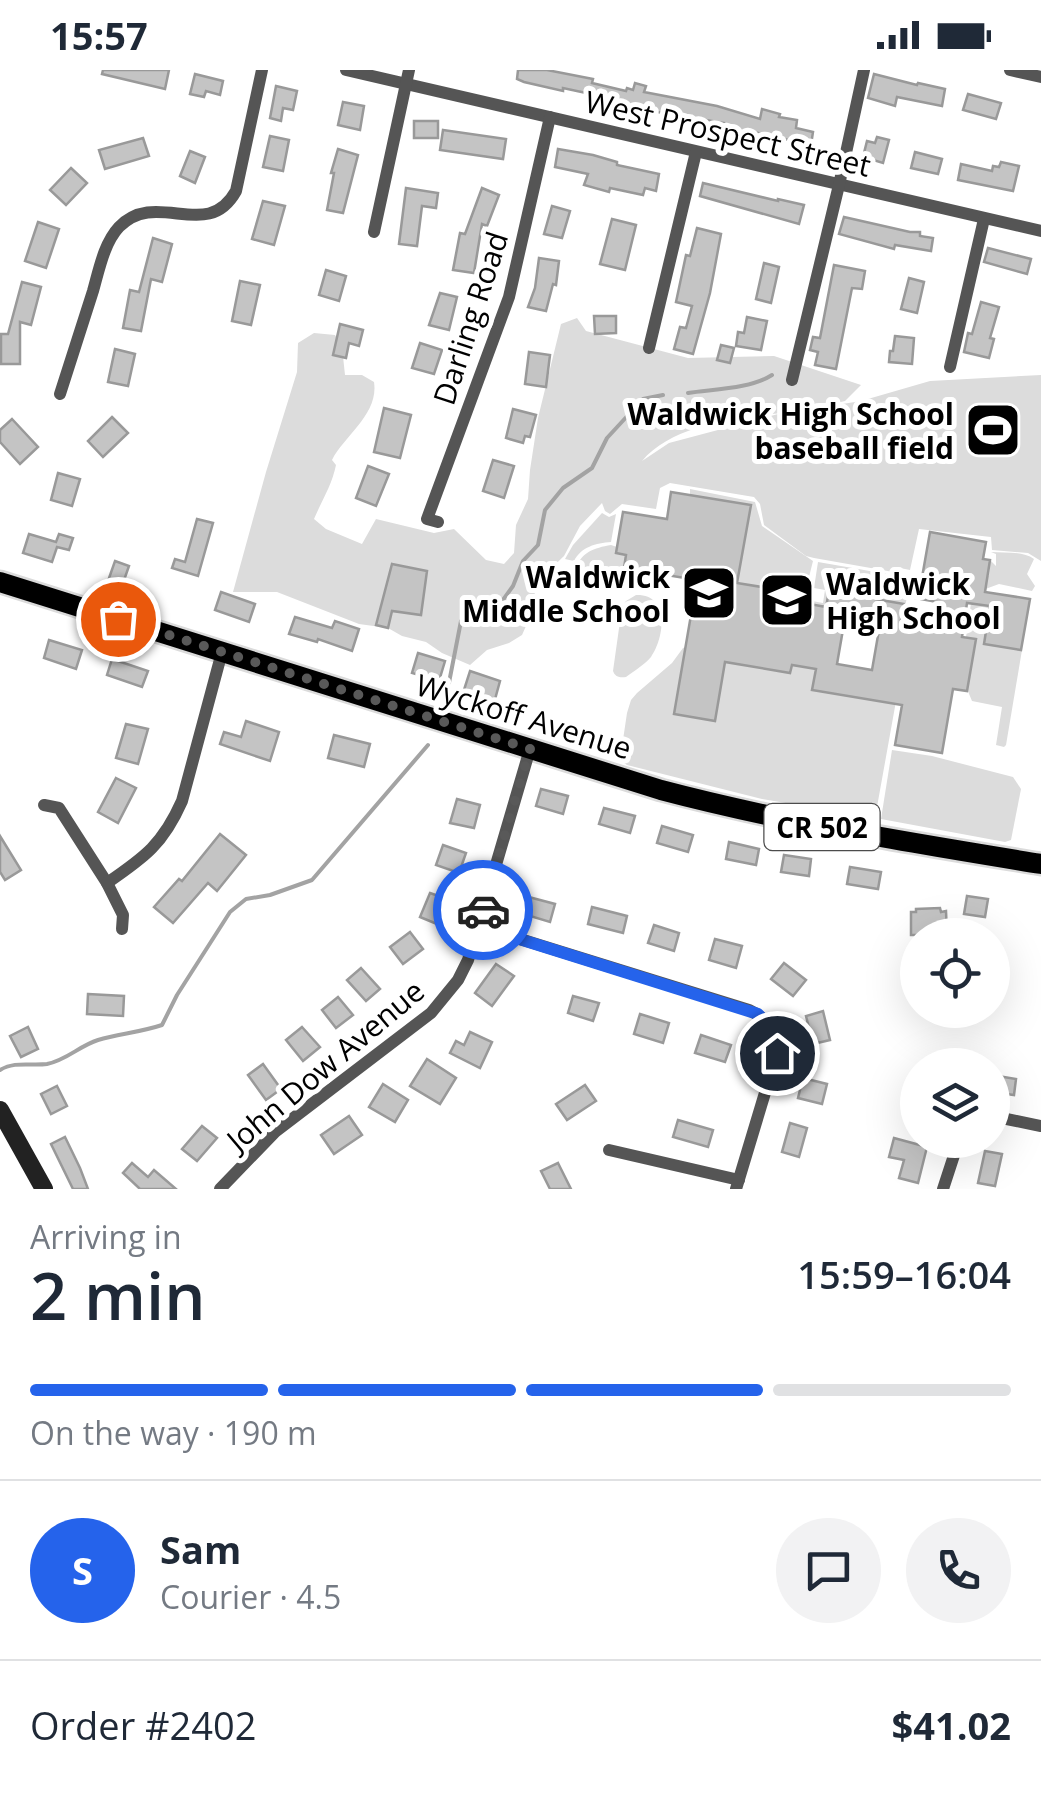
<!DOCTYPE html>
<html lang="en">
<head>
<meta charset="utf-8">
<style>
  body { margin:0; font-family:"Open Sans",sans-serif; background:#f2f2f3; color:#1f2937; height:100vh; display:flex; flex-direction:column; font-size:38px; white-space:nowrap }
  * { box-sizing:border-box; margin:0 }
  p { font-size:32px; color:#747a83 }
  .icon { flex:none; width:55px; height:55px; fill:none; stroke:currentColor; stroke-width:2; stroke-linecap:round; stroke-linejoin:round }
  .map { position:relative; height:1119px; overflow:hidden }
  .details { display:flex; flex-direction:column; background:#fff; flex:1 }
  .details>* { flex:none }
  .controls { position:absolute; left:900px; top:848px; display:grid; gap:20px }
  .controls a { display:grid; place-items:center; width:110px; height:110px; border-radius:50%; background:#fff; box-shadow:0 10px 40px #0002; font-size:50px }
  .pin { position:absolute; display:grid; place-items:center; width:85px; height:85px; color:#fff; margin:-42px; border:5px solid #fff; border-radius:50%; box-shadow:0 2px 10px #0007 }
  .courier { position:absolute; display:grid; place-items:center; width:100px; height:100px; margin:-50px; border:8px solid #2563eb; border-radius:50%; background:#fff; color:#222; box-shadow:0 2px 12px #0007 }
  .head em { font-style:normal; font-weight:600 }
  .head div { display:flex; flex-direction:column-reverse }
  .head { display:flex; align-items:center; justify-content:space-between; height:170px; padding:0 30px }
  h1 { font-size:65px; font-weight:600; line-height:75px }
  .bar { display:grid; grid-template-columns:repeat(4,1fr); gap:15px 10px; align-content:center; height:120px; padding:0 30px }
  .bar i { height:12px; border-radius:8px; background:#e0e1e3 }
  .bar .selected { background:#2563eb }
  .bar p { grid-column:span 4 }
  .line { display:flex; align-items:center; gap:25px; padding:0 30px; border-top:2px solid #e0e1e3 }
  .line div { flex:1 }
  .round { display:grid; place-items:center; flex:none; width:105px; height:105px; border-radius:52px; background:#f2f2f3 }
  .status { display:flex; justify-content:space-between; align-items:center; height:70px; padding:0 50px; background:#fff; direction:ltr }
  .status svg { height:28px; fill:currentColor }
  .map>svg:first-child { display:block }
  .green { fill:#dcdcdc; fill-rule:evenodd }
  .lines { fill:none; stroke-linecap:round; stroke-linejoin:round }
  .stream { stroke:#a3a3a3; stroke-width:4 }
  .building { fill:#c4c4c4; stroke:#999; stroke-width:2.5; fill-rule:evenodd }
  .primary-casing { stroke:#dbdbdb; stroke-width:25 }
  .street { stroke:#555; stroke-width:12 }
  .secondary { stroke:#222; stroke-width:18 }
  .primary { stroke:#000; stroke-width:20 }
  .done { stroke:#595959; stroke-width:10; stroke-dasharray:0 18 }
  .route { stroke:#2563eb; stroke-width:12 }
  .labels { text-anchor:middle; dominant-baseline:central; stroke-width:10; stroke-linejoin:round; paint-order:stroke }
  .shield { fill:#fff; stroke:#4c4c4c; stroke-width:2.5 }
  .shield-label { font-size:28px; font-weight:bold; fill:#000 }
  .street-label { font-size:30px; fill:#000; stroke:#fff }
  .poi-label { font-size:30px; font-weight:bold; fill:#000; stroke:#fff; text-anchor:end }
</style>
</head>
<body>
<div class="status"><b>15:57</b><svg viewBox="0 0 49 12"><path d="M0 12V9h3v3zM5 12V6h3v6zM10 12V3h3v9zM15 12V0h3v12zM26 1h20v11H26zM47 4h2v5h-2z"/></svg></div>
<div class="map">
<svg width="1041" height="1119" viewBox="0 0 1041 1119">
  <rect width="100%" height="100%" fill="#fff"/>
  <!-- green -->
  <g class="green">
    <path d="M577,248l9,13 102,27 86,-2 87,29 -16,16 -34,8 50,-8 69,-20 111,-6v186l-13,-8 -36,-3 -1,-13 -72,-8 -9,41 -10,-2 -1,5 -85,-15 -8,-2 -42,-31 -4,-21 -6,-7 -84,-14 -10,5 -4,21 -34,-5 -12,10 -5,-3 -3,-8 -22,23 -16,30 -27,26 -7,35 -8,18 -13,8 -22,7 -17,15 -28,-12 -16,-11 -24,-6 -14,-8 -29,-4 -82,-32h-44l33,-120 31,-100 1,-29 16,-10 21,2 7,12 3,28h17l12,7c5,32 -29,53 -42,78l4,5c-4,20 -14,35 -22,54l12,10 36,15 14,-25 58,14 20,-4 32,31 18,4 10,-11 2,-28 12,-26 2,-29 8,-52 23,-94zM782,343l-113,30 -27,18c30,-36 96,-44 140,-48z"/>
    <path d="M690,419l65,13 7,24 51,35 -6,24 2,2 -3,16h-2l1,-9 -50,-8 -20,13 15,-93 -60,-11z"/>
    <path d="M602,443l7,4 7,-3 -5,28c-15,1 -30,5 -37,19l-9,-2 8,-14z"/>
    <path d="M611,475l6,2 9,8 -2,13 -9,-2 -12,6 -27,-3c5,-17 18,-21 35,-24z"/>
    <path d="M991,482c14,1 32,-1 43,7l-7,15 8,12 -3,5 -33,-7 -19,7 1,-15h8l1,-16 6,6v-12z"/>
    <path d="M818,492l92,16 -7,42h-2l2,-16 -74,-13 -3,16 -14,-3v-3l11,2 2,-13 -11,-2z"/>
    <path d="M636,525c34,-1 29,42 15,62 -7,8 -17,14 -25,20 -6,1 -11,0 -13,-6l9,-64 4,-6z"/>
    <path d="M971,533l19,3 -6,38 38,6 -16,95 -2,2 -8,-2 6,-38 -30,-6 -5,-12 8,-50 -9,-2z"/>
    <path d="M728,576l14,19 47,8 3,-8 24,4 -4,20 86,1 -23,128 -113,-19 -135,-34 -7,-5 7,-47 4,-13 6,-7 35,-30 11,-15 3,-1 -11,67 40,6z"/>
    <path d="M892,680l40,6 81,21 8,12 -10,51 -6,2 -124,-23z"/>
  </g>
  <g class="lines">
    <!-- stream -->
    <g class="stream">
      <path d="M688,323c26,-4 62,-4 84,-18"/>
      <path d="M446,628l15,-77 10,-9 24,-1 18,-25 10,-25 15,-16 7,-35 18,-22 29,-20 15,-30 36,-39 20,-4"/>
      <path d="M0,1000c14,-9 31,-4 47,-6 20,-4 32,-18 51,-24 21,-6 43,-8 64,-15l15,-30 53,-83 16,-13 24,-4 42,-15 116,-135"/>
    </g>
  </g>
  <!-- building -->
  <g class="building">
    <path d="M103,0h66l-4,19 -63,-15z"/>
    <path d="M518,0h29l46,9 -1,4 34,8 1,-3 6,2 2,-7 11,3 -2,6 73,14 43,13 2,-10 18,5 -1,3 18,3 -1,8 17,4 -2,13 -62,-14 -1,3 -25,-7 1,-4 -43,-7 -1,2 -47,-13 -1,4 -33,-9 1,-4 -37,-8v3l-39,-9 -7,-3z"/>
    <path d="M195,4l28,7 -3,14 -14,-4 -2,6 -14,-3z"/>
    <path d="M874,4l43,11 1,-2 27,6 -3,17 -45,-9 -2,9 -27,-8z"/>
    <path d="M276,16l21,5 -4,19 -10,-2 -2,13 -11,-3z"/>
    <path d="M968,24l33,9 -5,16 -33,-9z"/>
    <path d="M343,32l21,4 -4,24 -22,-5z"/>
    <rect x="414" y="51" width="24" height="17"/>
    <path d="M443,60l63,9 -3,20 -63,-9z"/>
    <path d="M270,66l19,4 -6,31 -20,-4z"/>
    <path d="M877,67l12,3 -6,23 -20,-6 4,-16 8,2z"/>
    <path d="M143,68l6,18 -44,13 -6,-19z"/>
    <path d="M338,79l20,6 -15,58 -16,-3 7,-37h-3z"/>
    <path d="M558,79l35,6 24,7v3l42,9 -3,17 -11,-3 -2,7 -33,-7 -1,4 -25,-7 4,-11 -33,-7z"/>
    <path d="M190,81l15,6 -10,26 -15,-7z"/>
    <path d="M915,82l27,7 -4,15 -27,-6z"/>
    <path d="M1001,92l18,4 -6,25 -55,-11 3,-16 31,7 1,-5 6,1z"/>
    <path d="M71,98l16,15 -21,22 -16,-15z"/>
    <path d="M703,113l75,18v-2l26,6 -5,19 -99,-28z"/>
    <path d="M406,118l32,5 -2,15 -14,-2 -5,40 -18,-2z"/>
    <path d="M482,118l17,7 -12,31 -5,-2 -8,49 -21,-3 7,-37 5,1z"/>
    <path d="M263,131l22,5 -11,39 -22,-6z"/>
    <path d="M552,136l18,5 -8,27 -18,-4z"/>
    <path d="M844,147l66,15h10v4l13,2 -2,13 -36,-6 -1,4 -55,-15z"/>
    <path d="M612,149l24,6 -11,45 -25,-6z"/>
    <path d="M38,152l21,7 -13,39 -21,-7z"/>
    <path d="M697,158l24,6 -11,59 -17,61 -19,-5 6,-22 6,1 6,-22 -16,-4 10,-47 4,1z"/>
    <path d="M153,168l19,6 -10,38 -11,-3 -10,52 -18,-3 7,-38 9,2z"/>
    <path d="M988,178l43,11 -4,15 -43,-12z"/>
    <path d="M539,188l20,3 -3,24 -3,-1 -7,27 -18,-4 7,-19z"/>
    <path d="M764,193l15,4 -8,36 -15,-4z"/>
    <path d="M834,195l31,6 -3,18 -10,-1 -16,81 -21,-4 3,-13 -8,-2 3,-13 7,1z"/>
    <path d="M326,200l20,6 -7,25 -20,-6z"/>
    <path d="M909,208l15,4 -7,31 -16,-4z"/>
    <path d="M240,211l20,4 -9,40 -19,-4z"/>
    <path d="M22,212l19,5 -10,38 -11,-3v42h-19v-30h7z"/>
    <path d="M440,223l17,4 -8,33 -20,-5z"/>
    <path d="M981,232l18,5 -9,31 4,1 -5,19 -25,-6 4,-19 4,1z"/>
    <path d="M594,246h22v17l-21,1z"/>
    <path d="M747,247l20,4 -6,29 -25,-4 2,-14 6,1z"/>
    <path d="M340,254l23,6 -4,16 -10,-3 -3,15 -13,-3z"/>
    <path d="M895,266l19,2 -2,26 -23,-2 1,-11h3z"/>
    <path d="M420,273l22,7 -8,24 -22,-6z"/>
    <path d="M721,275l13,3 -4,15 -13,-3z"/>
    <path d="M115,279l20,5 -7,32 -20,-4z"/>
    <path d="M529,282l21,3 -4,32 -21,-3z"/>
    <path d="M384,338l27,7 -11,43 -26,-6z"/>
    <path d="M513,339l23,6 -6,22 -5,-1 -2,7 -17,-5z"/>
    <path d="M112,347l16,16 -25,24 -15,-16z"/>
    <path d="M12,349l26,28 -18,17 -20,-22v-12z"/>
    <path d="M493,390l21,6 -10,32 -21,-7z"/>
    <path d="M368,396l21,8 -13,32 -20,-8z"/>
    <path d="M58,403l22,6 -8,27 -21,-6z"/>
    <path d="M671,422l80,13 -14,78 68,11 -1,9 22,4 3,-16 75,13 -3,16 19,3 13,2 4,-23 -27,-5 1,-10 9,2 10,-57 56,10 -3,17 7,1 -5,32 45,7 -9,51 -37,-6 6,-38 -23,-3 -5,34 14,2 -9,52 -14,-2 -11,64 -47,-8 7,-40 -90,-15 4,-21 -24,-4 -2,8 -65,-11 -10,59 -41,-7 23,-134 -73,-12 2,-13 -10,-2 7,-41 44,7zM845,548l35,6 -8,46 -35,-6z"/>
    <path d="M197,449l16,4 -15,53 -26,-8 3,-9 10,3z"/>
    <path d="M29,464l27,8 3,-8 14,4 -4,12 -12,-3 -5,15 -29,-9z"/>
    <path d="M115,491l14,5 -7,20 -14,-5z"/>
    <path d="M392,494l35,7 -6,44 -29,-4 -4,17 -12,-3z"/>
    <path d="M221,522l34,12 -6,18 -34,-12z"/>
    <path d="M295,547l37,11 3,-7 24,8 -7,22 -34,-12 -1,3 -28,-8z"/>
    <path d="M49,570l33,10 -6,19 -32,-11z"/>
    <path d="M418,583l27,8 -6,20 -27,-8z"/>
    <path d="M112,589l36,12 -6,16 -35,-12z"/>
    <path d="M470,601l30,10 -6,22 -31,-10z"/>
    <path d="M246,651l33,11 -9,29 -50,-17 4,-12 17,5z"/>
    <path d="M126,654l22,5 -10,35 -22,-6z"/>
    <path d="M334,665l36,9 -6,23 -36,-9z"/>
    <path d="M116,708l20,10 -18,35 -20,-11z"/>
    <path d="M541,719l27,7 -5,18 -27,-8z"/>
    <path d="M457,729l23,6 -6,23 -24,-5z"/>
    <path d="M604,738l31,8 -5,17 -31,-9z"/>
    <path d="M662,756l31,9 -5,17 -31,-9z"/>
    <path d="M220,764l26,21 -29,36 -9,-8 -35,40 -19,-16 25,-28 3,2z"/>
    <path d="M0,766l21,34 -16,10 -5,-8z"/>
    <path d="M729,772l30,7 -3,16 -30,-6z"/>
    <path d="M443,775l23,8 -7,20 -23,-8z"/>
    <path d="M784,785l27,4 -2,17 -28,-4z"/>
    <path d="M850,797l31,5 -3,17 -31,-5z"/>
    <path d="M430,823l17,6 -10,25 -17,-7z"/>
    <path d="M525,826l30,8 -5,18 -30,-9z"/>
    <path d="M967,826l21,3 -3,18 -21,-3z"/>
    <path d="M592,837l35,9 -4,17 -35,-9z"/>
    <path d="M940,838l1,4 5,-1 1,24h-36v-23h5v-3z"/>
    <path d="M654,855l25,8 -5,18 -26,-8z"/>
    <path d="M410,862l13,17 -20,15 -13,-17z"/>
    <path d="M715,869l27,7 -6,22 -27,-8z"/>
    <path d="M784,893l22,17 -13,16 -22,-17z"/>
    <path d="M496,894l18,12 -22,30 -17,-13z"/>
    <path d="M361,898l19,21 -14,12 -19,-21z"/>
    <path d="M88,924l36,2 -1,20 -36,-2z"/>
    <path d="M573,926l26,7 -6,18 -25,-8z"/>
    <path d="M338,927l15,18 -17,13 -14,-18z"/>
    <path d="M823,941l7,29 -17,4 -7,-28z"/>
    <path d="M640,944l29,9 -6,20 -29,-9z"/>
    <path d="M28,957l10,22 -17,8 -11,-21z"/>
    <path d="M302,957l18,20 -17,14 -17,-21z"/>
    <path d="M470,962l22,10 -12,26 -30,-15 6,-12 8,4z"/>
    <path d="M701,965l30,10 -6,17 -30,-9z"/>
    <path d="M427,989l29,19 -16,26 -30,-18z"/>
    <path d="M263,994l18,25 -15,11 -18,-25z"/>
    <path d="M992,1005l24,4 -2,16 -22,-3z"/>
    <path d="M803,1008l24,6 -5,20 -24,-6z"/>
    <path d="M383,1014l25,16 -13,22 -26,-15z"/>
    <path d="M585,1015l11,16 -29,19 -11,-16z"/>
    <path d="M57,1016l10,20 -16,8 -10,-20z"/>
    <path d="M349,1046l13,19 -28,19 -13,-19z"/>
    <path d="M678,1050l35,10 -5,17 -35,-10z"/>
    <path d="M790,1053l17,5 -8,29 -17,-5z"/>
    <path d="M202,1056l15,12 -20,23 -15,-12z"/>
    <path d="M65,1067l15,31 8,21h-15l-22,-45z"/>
    <path d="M894,1068l33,9 -9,36 -19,-5 5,-18 -15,-3z"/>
    <path d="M985,1081l17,3 -7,32 -17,-3z"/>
    <path d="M132,1093l16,14 6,-7 22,19h-36l-17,-16z"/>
    <path d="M558,1093l13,26h-21l-9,-18z"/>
  </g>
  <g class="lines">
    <!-- primary casing -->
    <g class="primary-casing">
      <path id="primary" d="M0,512l661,208c125,33 252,53 380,74"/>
    </g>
    <!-- street -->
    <g class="street">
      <path d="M346,0l695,161"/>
      <path d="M1010,0l31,7"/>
      <path d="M374,162l35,-162"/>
      <path d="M649,278l47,-196"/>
      <path d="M950,297l34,-148"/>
      <path d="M792,310l47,-195 25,-115"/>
      <path d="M60,324c11,-34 22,-69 33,-103 6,-21 11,-48 26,-64 38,-39 88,16 117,-36l26,-121"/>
      <path d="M438,452l-11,-3 82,-222 41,-180"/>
      <path d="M44,735l15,3 48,75 16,32 -1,14"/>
      <path d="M107,813c38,-26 56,-39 75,-82l40,-149"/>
      <path d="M478,856l271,84c19,9 27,22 28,43l-41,136"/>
      <path d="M992,1046l49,10"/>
      <path d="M609,1080l130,30"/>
      <path d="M220,1119l55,-57 156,-119 27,-33 10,-20 62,-211"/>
      <path d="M943,1119l16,-49"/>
    </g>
    <!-- secondary -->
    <path class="secondary" d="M0,1040l44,79"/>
    <!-- primary -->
    <use href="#primary" class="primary"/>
  </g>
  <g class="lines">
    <!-- done -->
    <path class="done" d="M118,549l412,130 -47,161"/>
    <!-- route -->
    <path class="route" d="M483,840l-5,16 280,88 15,16 4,23"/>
  </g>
  <!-- icons -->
  <defs>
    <g id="stadium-square" transform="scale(2.875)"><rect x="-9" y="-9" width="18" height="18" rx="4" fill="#000" stroke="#fff"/><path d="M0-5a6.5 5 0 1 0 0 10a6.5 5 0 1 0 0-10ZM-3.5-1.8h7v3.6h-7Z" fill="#fff"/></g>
    <g id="school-square" transform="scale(2.875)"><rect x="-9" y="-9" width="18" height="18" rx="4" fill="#000" stroke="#fff"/><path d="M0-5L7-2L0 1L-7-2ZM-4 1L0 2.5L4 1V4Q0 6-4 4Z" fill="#fff"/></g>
  </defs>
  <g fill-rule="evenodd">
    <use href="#stadium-square" x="993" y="360"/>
    <use href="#school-square" x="709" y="523"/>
    <use href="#school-square" x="787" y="530"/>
  </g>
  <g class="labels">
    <!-- shield labels -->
    <rect class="shield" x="764.5" y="734" width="115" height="46" rx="8"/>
    <g class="shield-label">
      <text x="822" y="757">CR 502</text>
    </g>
    <!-- street labels -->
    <g class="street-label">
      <text transform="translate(728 63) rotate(13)">West Prospect Street</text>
      <text transform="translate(470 248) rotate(-72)">Darling Road</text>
      <text transform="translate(524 646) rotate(17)">Wyckoff Avenue</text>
      <text transform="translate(325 995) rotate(-40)">John Dow Avenue</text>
    </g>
    <!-- poi labels -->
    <g class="poi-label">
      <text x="954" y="343">Waldwick High School<tspan x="954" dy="34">baseball field</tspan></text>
      <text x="670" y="506">Waldwick<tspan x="670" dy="34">Middle School</tspan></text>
      <text x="826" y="513" text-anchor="start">Waldwick<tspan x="826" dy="34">High School</tspan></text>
    </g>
  </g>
</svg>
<div class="controls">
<a><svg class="icon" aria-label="locate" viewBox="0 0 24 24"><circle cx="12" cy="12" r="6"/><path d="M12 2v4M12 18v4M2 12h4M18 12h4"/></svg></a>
<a><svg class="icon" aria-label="layers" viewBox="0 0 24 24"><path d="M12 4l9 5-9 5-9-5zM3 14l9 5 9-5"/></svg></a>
</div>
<div class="pin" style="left:118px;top:549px;background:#ea580c"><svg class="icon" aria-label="bag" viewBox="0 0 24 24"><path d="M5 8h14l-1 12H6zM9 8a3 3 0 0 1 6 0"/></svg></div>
<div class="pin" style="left:777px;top:983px;background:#1f2937"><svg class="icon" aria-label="home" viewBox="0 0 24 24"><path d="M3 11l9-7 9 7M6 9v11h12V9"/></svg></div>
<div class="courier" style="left:483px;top:840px"><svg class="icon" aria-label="car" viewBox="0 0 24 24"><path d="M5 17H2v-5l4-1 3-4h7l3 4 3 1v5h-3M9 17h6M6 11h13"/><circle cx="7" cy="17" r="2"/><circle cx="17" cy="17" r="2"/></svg></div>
</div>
<section class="details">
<div class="head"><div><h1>2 min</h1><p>Arriving in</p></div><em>15:59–16:04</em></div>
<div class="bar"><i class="selected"></i><i class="selected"></i><i class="selected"></i><i></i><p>On the way · 190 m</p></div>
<div class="line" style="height:180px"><b class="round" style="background:#2563eb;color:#fff">S</b><div><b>Sam</b><p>Courier · 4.5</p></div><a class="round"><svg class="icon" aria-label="chat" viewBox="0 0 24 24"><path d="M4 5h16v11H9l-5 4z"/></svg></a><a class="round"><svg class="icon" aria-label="phone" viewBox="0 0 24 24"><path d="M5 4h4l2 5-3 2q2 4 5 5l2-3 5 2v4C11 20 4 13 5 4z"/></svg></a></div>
<div class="line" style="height:130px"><div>Order #2402</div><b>$41.02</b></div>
</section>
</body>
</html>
